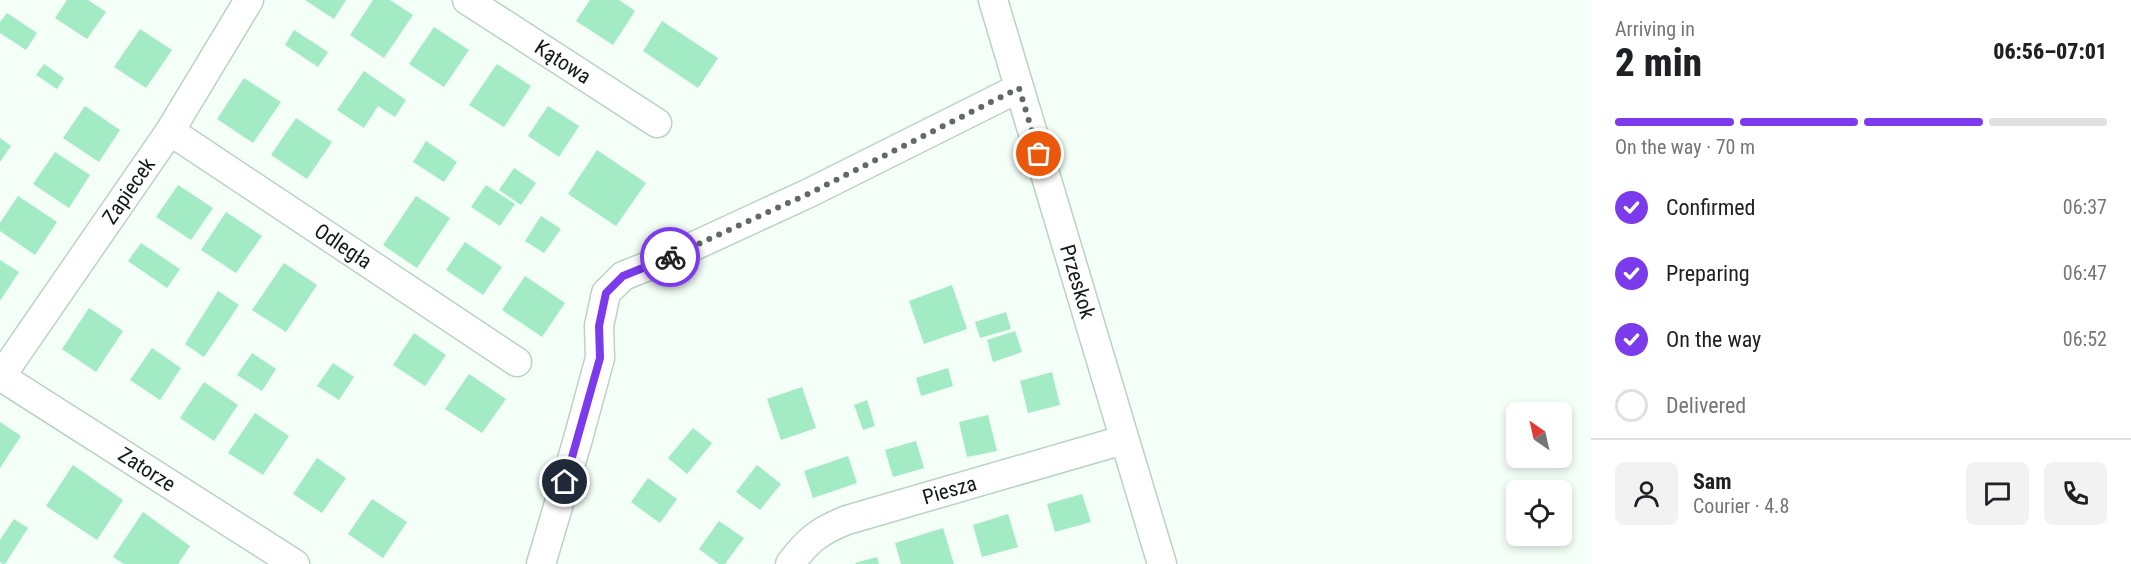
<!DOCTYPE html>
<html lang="en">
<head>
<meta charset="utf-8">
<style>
  body { margin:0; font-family:"Roboto Condensed",sans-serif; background:#f2f2f2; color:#202124; height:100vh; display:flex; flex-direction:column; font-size:22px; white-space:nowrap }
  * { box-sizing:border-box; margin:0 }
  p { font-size:20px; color:#757577 }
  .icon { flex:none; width:33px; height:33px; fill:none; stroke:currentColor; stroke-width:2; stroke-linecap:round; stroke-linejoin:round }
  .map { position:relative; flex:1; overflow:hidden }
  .panel { display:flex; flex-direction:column; background:#fff; width:540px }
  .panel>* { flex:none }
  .needle { width:39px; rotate:326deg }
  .controls { position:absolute; left:1506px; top:402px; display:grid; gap:12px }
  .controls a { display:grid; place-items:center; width:66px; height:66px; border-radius:9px; background:#fff; box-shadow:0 3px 9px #0003; font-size:30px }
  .pin { position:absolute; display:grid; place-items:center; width:51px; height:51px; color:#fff; margin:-26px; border:3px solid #fff; border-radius:50%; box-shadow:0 2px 6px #0007 }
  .courier { position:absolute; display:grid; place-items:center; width:60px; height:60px; margin:-30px; border:4px solid #7c3aed; border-radius:50%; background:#fff; color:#222; box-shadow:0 2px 8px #0007 }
  .headline em { font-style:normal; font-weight:800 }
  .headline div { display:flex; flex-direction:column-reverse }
  .headline { display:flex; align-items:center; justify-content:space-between; height:102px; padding:0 24px }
  h1 { font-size:39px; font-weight:800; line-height:45px }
  .bar { display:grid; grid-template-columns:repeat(4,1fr); gap:9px 6px; align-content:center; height:72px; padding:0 24px }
  .bar i { height:8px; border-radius:4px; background:#e0e0e0 }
  .bar .active { background:#7c3aed }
  .bar p { grid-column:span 4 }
  .line { display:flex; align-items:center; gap:15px; padding:0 24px; border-top:2px solid #e0e0e0 }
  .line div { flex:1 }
  .round { display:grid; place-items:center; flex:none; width:63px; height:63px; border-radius:9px; background:#f2f2f2 }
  ol { padding:0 24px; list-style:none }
  li { display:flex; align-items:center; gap:18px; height:66px }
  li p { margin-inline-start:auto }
  li .icon { padding:6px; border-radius:50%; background:#7c3aed; color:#fff; stroke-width:4 }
  li:last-child { color:#757577 }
  li i { width:33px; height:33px; border:3px solid #e0e0e0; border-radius:50% }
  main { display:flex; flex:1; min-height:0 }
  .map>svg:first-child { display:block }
  .building { fill:#a2ebc5 }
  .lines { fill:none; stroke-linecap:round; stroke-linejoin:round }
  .street-casing { stroke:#b8d3c4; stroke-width:31 }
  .street { stroke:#fff; stroke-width:28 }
  .done { stroke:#616b65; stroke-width:6; stroke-dasharray:0 10.8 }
  .route { stroke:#7c3aed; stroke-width:8 }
  .labels { text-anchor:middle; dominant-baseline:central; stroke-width:6; stroke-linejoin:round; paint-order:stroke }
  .street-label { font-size:21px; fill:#121c16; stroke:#f4fff8 }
</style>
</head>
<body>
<main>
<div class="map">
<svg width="1591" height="564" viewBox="0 0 1591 564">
  <rect width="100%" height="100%" fill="#f4fff8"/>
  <!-- building -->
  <g class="building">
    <path d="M67,0h21l18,12 -19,27 -32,-21z"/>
    <path d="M305,0h41l-12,19z"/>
    <path d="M373,0h17l23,15 -29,43 -34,-23z"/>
    <path d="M590,0h29l16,11 -22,34 -37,-24z"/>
    <path d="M7,13l30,20 -11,17 -26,-17v-11z"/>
    <path d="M662,21l56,37 -20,30 -55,-37z"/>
    <path d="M434,27l35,23 -25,37 -35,-23z"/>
    <path d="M140,29l32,21 -26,38 -32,-21z"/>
    <path d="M294,30l34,22 -10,15 -33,-22z"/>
    <path d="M44,64l20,14 -7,11 -21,-14z"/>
    <path d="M497,64l34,22 -27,41 -35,-22z"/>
    <path d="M364,71l42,29 -11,17 -17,-11 -14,22 -27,-18z"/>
    <path d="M244,78l37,24 -28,41 -36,-24z"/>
    <path d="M85,106l35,24 -21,32 -36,-24z"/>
    <path d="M548,106l31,20 -20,31 -31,-21z"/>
    <path d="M296,118l36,24 -25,37 -36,-24z"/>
    <path d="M0,138l11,8 -11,16z"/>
    <path d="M426,141l31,21 -13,20 -31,-20z"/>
    <path d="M597,150l49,33 -30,43 -48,-32z"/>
    <path d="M55,152l35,23 -21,33 -36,-24z"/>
    <path d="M514,168l22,15 -15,22 -22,-15z"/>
    <path d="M178,185l35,23 -22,32 -35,-23z"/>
    <path d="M486,185l29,19 -15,22 -29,-19z"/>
    <path d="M18,196l39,26 -22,33 -35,-24v-8z"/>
    <path d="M416,196l34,22 -33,50 -34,-23z"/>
    <path d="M226,212l36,24 -26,37 -35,-23z"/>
    <path d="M541,216l20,13 -17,24 -19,-12z"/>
    <path d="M465,242l37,25 -19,28 -37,-25z"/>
    <path d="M141,243l39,26 -13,19 -39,-27z"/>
    <path d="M0,260l19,12 -19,29z"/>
    <path d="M284,263l33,22 -31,47 -34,-22z"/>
    <path d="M525,276l40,27 -23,34 -40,-27z"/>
    <path d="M952,285l15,44 -43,15 -15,-43z"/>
    <path d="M218,291l21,14 -35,52 -19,-13z"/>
    <path d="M89,308l34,23 -27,41 -34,-23z"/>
    <path d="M1006,312l5,17 -31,9 -5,-16z"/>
    <path d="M1015,331l7,21 -29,10 -6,-22z"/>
    <path d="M414,333l32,22 -21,31 -32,-21z"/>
    <path d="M152,348l29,20 -21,32 -30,-20z"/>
    <path d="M252,353l24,16 -14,22 -25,-16z"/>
    <path d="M333,363l21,14 -15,23 -22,-14z"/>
    <path d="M948,368l5,18 -32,10 -5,-18z"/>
    <path d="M1052,372l8,33 -32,8 -8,-32z"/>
    <path d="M469,374l37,25 -24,34 -37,-24z"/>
    <path d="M204,382l34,23 -24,36 -34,-23z"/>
    <path d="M802,387l14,41 -35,12 -14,-41z"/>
    <path d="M867,400l8,26 -12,4 -9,-25z"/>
    <path d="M255,413l34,23 -26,39 -35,-22z"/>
    <path d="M988,415l9,36 -30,6 -8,-35z"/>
    <path d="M0,422l21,14 -21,32z"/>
    <path d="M693,428l19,15 -25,31 -19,-16z"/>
    <path d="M916,441l8,27 -31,9 -8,-27z"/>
    <path d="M848,456l9,27 -44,15 -9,-27z"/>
    <path d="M317,458l29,20 -24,35 -29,-19z"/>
    <path d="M73,465l50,35 -26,40 -51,-34z"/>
    <path d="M757,465l24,19 -21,26 -24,-18z"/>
    <path d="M648,478l29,21 -17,24 -29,-21z"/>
    <path d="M1082,494l9,28 -36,10 -8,-28z"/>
    <path d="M372,499l35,23 -24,36 -35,-24z"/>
    <path d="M143,512l47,34 -12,18h-54l-11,-7z"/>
    <path d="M1008,514l10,33 -36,10 -9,-32z"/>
    <path d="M14,519l14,9 -23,36h-2l-3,-2v-22z"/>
    <path d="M719,521l25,17 -19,26h-6l-20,-15z"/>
    <path d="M943,528l11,36h-53l-6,-21z"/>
    <path d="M877,557l2,7h-23l-1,-1z"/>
  </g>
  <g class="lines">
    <!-- street casing -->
    <g class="street-casing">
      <g id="street">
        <path id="s1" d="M467,0l190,123"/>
        <path id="s2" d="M993,0l169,564"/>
        <path id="s3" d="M170,131l347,231"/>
        <path id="s4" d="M0,376l295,188"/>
        <path id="s5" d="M1,376l169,-245 79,-131"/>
        <path d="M541,564l37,-125 22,-81 -1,-32 7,-33 17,-17 45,-18 141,-65 210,-105"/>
        <path id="s6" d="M790,564c18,-24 29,-33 57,-44l276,-80"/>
      </g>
    </g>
    <!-- street -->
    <use href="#street" class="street"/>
  </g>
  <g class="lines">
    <!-- done -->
    <path class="done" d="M670,257l140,-64 209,-105 20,66"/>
    <!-- route -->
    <path class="route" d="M565,482l35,-124 -1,-32 7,-33 17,-17 47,-19"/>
  </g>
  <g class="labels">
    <!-- street labels -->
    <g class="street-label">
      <text stroke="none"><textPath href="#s1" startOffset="114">Kątowa</textPath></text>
      <text stroke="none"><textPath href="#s5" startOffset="225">Zapiecek</textPath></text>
      <text stroke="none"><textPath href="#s3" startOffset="208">Odległa</textPath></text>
      <text stroke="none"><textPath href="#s2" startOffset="294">Przeskok</textPath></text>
      <text stroke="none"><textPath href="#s4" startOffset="174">Zatorze</textPath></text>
      <text stroke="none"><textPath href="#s6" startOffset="180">Piesza</textPath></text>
    </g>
  </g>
</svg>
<div class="controls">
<a><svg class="needle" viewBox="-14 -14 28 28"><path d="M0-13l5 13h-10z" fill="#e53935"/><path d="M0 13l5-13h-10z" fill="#757577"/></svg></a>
<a><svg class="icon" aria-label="locate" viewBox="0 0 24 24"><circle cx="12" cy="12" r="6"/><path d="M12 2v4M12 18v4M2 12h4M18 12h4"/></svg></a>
</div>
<div class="pin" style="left:1039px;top:154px;background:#ea580c"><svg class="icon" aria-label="bag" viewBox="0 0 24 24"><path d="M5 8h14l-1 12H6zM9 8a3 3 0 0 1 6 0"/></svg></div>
<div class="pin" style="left:565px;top:482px;background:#1f2937"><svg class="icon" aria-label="home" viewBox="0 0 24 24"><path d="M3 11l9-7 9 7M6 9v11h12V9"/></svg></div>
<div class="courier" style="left:670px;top:257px"><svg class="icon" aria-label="bike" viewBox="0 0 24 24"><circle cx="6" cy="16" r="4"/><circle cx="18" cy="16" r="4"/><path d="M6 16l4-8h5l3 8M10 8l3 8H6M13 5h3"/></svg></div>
</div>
<section class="panel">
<div class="headline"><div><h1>2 min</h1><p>Arriving in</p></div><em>06:56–07:01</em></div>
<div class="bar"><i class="active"></i><i class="active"></i><i class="active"></i><i></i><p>On the way · 70 m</p></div>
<ol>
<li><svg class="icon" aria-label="check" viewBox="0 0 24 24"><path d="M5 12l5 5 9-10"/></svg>Confirmed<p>06:37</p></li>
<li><svg class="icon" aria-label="check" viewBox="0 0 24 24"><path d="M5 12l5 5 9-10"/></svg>Preparing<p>06:47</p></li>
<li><svg class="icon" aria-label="check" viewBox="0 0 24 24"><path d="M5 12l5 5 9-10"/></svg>On the way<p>06:52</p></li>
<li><i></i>Delivered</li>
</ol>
<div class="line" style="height:108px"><a class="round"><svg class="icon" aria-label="person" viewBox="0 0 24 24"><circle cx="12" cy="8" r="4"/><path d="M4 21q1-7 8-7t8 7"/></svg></a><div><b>Sam</b><p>Courier · 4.8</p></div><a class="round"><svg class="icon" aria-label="chat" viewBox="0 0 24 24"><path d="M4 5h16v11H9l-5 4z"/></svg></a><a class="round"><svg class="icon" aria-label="phone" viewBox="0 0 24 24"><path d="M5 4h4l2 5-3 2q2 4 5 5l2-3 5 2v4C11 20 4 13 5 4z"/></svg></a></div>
</section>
</main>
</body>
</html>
